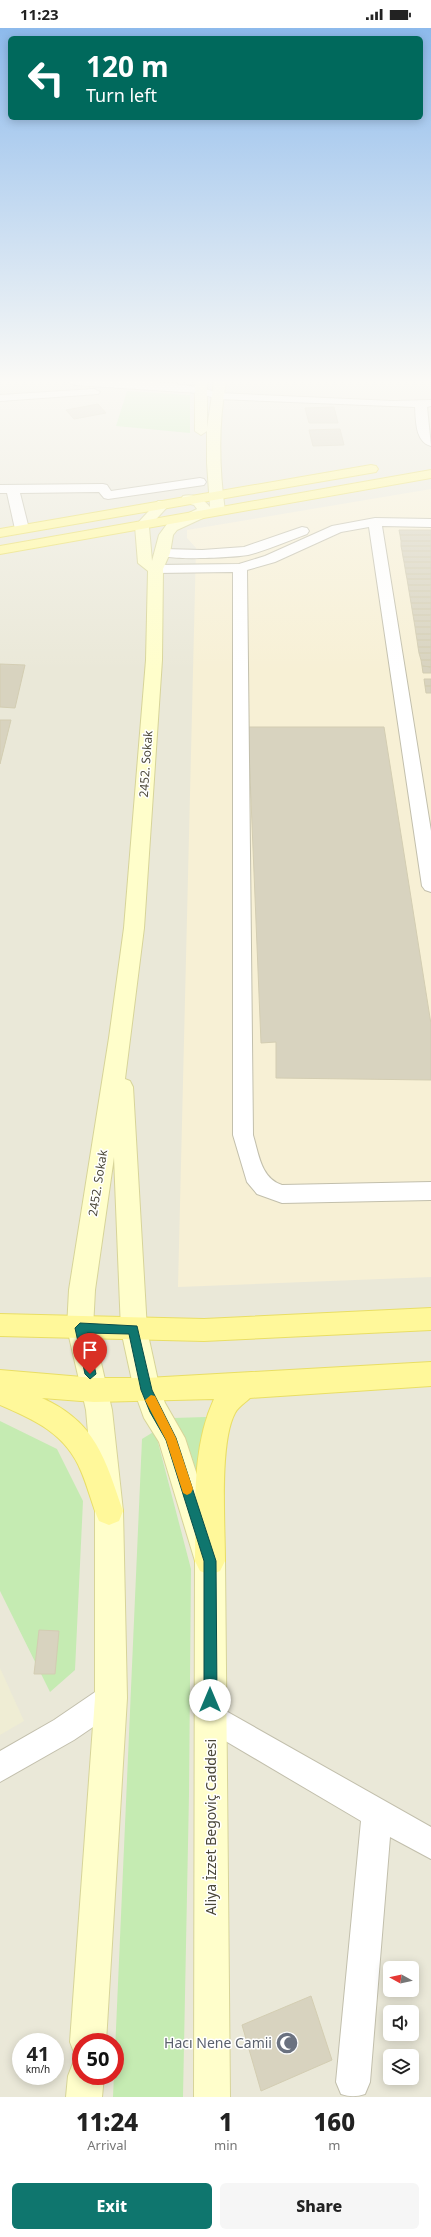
<!DOCTYPE html>
<html lang="en">
<head>
<meta charset="utf-8">
<style>
  :root { --surface:#fff; --page:#f6f6f6; --text:#222; --muted:#767676; --accent:#0f766e }
  body { margin:0; font-family:"Noto Sans",sans-serif; background:var(--page); color:var(--text); height:100vh; display:flex; flex-direction:column; font-size:15px; white-space:nowrap }
  * { box-sizing:border-box; margin:0 }
  p { font-size:13px; color:var(--muted) }
  .icon { flex:none; width:22px; height:22px; fill:none; stroke:currentColor; stroke-width:2; stroke-linecap:round; stroke-linejoin:round }
  .map { position:relative; height:2069px; overflow:hidden }
  .drawer { display:flex; flex-direction:column; background:var(--surface); flex:1 }
  .drawer>* { flex:none }
  .guide { position:absolute; left:8px; top:8px; width:415px; height:84px; border-radius:6px; box-shadow:0 2px 10px #0003; background:#00695c; color:#fff; overflow:hidden }
  .needle { width:26px; rotate:278deg }
  .tools { position:absolute; left:383px; top:1933px; display:grid; gap:8px }
  .tools a { display:grid; place-items:center; width:36px; height:36px; border-radius:6px; background:var(--surface); box-shadow:0 2px 10px #0003; font-size:20px }
  .speed { position:absolute; left:12px; top:2005px; display:flex; gap:8px; font-size:20px; font-weight:700; text-align:center }
  .speed>* { display:grid; place-content:center; width:52px; height:52px; border-radius:50%; background:var(--surface); box-shadow:0 2px 10px #0003; line-height:1 }
  .speed small { font-size:10px; font-weight:400 }
  .speed .limit { border:6px solid #d22; background:#fff; color:#111 }
  .pin { position:absolute; display:grid; place-items:center; width:34px; height:34px; color:#fff; margin:-41px -17px; border-radius:50% 50% 50% 0; rotate:-45deg; box-shadow:0 0 4px #0007 }
  .pin .icon { rotate:45deg }
  .me { position:absolute; width:44px; margin:-22px; rotate:0deg; stroke-linejoin:round; filter:drop-shadow(0 0 3px #0008) }
  .turn { display:flex; align-items:center; gap:14px; height:84px; padding:0 12px; font-size:18px }
  .turn .icon { width:52px; height:52px; stroke-width:2.5 }
  .turn b { display:block; font-size:28px; line-height:34px }
  .eta { display:flex; justify-content:space-evenly; align-items:center; height:68px; text-align:center }
  .eta b { font-size:24px; font-weight:800; line-height:28px }
  .action { display:flex; gap:8px; margin-top:auto; padding:8px 12px }
  .action a { flex:1; height:46px; border-radius:6px; background:var(--accent); color:#fff; font-size:16px; font-weight:800; line-height:46px; text-align:center }
  .action a+a { background:var(--page); color:var(--text) }
  .status { display:flex; justify-content:space-between; align-items:center; height:28px; padding:0 20px; background:var(--surface); direction:ltr }
  .status svg { height:11px; fill:currentColor }
  .map>svg:first-child { display:block }
  .residential { fill:#eae8d8; fill-rule:evenodd }
  .commercial { fill:#f7f0d5 }
  .education { fill:#efedd4 }
  .green { fill:#c5ebb2 }
  .building { fill:#d8d3bf; stroke:#d3cdb2 }
  .lines { fill:none; stroke-linecap:round; stroke-linejoin:round }
  .street-casing { stroke:#c2bfac; stroke-width:2 }
  .secondary-casing { stroke:#d7d499; stroke-width:2 }
  .primary-casing { stroke:#e9de65; stroke-width:2 }
  .street { fill:#fff; fill-rule:evenodd }
  .secondary { fill:#fffecb; fill-rule:evenodd }
  .primary { fill:#fff89a; fill-rule:evenodd }
  .route { fill:#0f766e; stroke:#0a4d48 }
  .slow { fill:#f59e0b }
  .labels { text-anchor:middle; stroke-width:3; stroke-linejoin:round; paint-order:stroke }
  .street-label { font-size:12px; fill:#4a4738; stroke:#fff }
  .near-street-label { font-size:14px; fill:#4a4738; stroke:#fff }
  .near-worship-label { font-size:14px; fill:#5b616d; stroke:#fff; text-anchor:end }
</style>
</head>
<body>
<div class="status"><b>11:23</b><svg viewBox="0 0 49 12"><path d="M0 12V9h3v3zM5 12V6h3v6zM10 12V3h3v9zM15 12V0h3v12zM26 1h20v11H26zM47 4h2v5h-2z"/></svg></div>
<div class="map">
<svg width="431" height="2069" viewBox="0 0 431 2069">
  <rect width="100%" height="100%" fill="#f6f5ea"/>
  <path class="residential" d="M 0,354 L 431,354 L 431,2069 L 0,2069 ZM 390,1940 L 412,1940 L 412,1962 L 390,1962 ZM 390,1984 L 412,1984 L 412,2006 L 390,2006 ZM 21,2014 L 55,2014 L 55,2048 L 21,2048 ZM 81,2014 L 115,2014 L 115,2048 L 81,2048 ZM 390,2028 L 412,2028 L 412,2050 L 390,2050 Z"/>
  <path class="commercial" d="M 431,461 L 431,1249 L 178,1259 L 196,520 L 187,510 L 187,502 Z"/>
  <path class="education" d="M 0,1640 L 24,1693 L 0,1707 Z"/>
  <path class="green" d="M 127,363 L 190,367 L 190,405 L 116,398 Z
    M 206,1389 L 199,1461 L 173,1390 Z
    M 0,1393 L 57,1421 L 83,1473 L 75,1642 L 50,1664 L 0,1563 Z
    M 155,1403 L 191,1541 L 189,1766 L 183,2069 L 113,2069 L 142,1411 Z"/>
  <path class="building" d="M 98,376 L 106,385 L 74,391 L 66,382 Z
    M 334,379 L 338,395 L 309,395 L 305,380 Z
    M 340,401 L 344,417 L 313,418 L 309,402 Z
    M 399,502 L 431,502 L 431,507 L 400,507 Z
    M 400,507 L 431,507 L 431,513 L 401,513 Z
    M 401,513 L 431,513 L 431,518 L 401,518 Z
    M 401,518 L 431,518 L 431,523 L 402,523 Z
    M 402,523 L 431,523 L 431,529 L 403,529 Z
    M 403,529 L 431,529 L 431,534 L 404,534 Z
    M 404,534 L 431,534 L 431,540 L 405,540 Z
    M 405,540 L 431,540 L 431,546 L 406,546 Z
    M 406,546 L 431,546 L 431,551 L 407,551 Z
    M 407,551 L 431,551 L 431,557 L 408,557 Z
    M 408,557 L 431,557 L 431,563 L 409,563 Z
    M 409,563 L 431,563 L 431,569 L 410,569 Z
    M 410,569 L 431,569 L 431,575 L 411,575 Z
    M 411,575 L 431,575 L 431,581 L 412,581 Z
    M 412,581 L 431,581 L 431,587 L 413,587 Z
    M 413,587 L 431,587 L 431,593 L 414,593 Z
    M 414,593 L 431,593 L 431,599 L 415,599 Z
    M 415,599 L 431,599 L 431,606 L 416,606 Z
    M 416,606 L 431,606 L 431,612 L 417,612 Z
    M 417,612 L 431,612 L 431,619 L 418,619 Z
    M 418,619 L 431,619 L 431,625 L 419,625 Z
    M 419,625 L 431,625 L 431,632 L 421,632 Z
    M 421,632 L 431,632 L 431,639 L 422,638 Z
    M 0,636 L 25,637 L 15,680 L 0,679 Z
    M 422,638 L 431,639 L 431,645 L 423,645 Z
    M 424,651 L 431,651 L 431,658 L 425,658 Z
    M 425,658 L 431,658 L 431,665 L 426,665 Z
    M 0,692 L 11,692 L 0,736 Z
    M 248,699 L 384,699 L 431,996 L 431,1052 L 276,1050 L 276,1014 L 261,1015 Z
    M 39,1602 L 59,1603 L 55,1646 L 34,1646 Z
    M 311,1968 L 332,2032 L 261,2063 L 242,1997 Z"/>
  <g class="lines">
    <g class="street-casing">
      <path id="street" d="M 69,354 C 108,351 183,352 218,365 L 393,373 L 431,372 L 431,378 L 427,379 L 431,418 C 415,414 416,392 415,379 L 217,371 L 199,365 L 75,357 Z
        M 94,361 L 100,364 L 98,366 L 0,373 L 0,367 Z
        M 200,450 L 204,451 L 206,454 L 204,457 L 108,471 L 104,470 L 99,464 L 20,465 L 29,501 L 22,505 L 15,501 L 7,465 L 0,465 L 0,457 L 103,456 L 107,457 L 111,463 Z
        M 375,490 L 431,491 L 431,499 L 382,498 L 431,803 L 431,864 L 425,862 L 422,858 L 369,499 L 341,504 L 275,534 L 247,542 L 253,1107 C 259,1127 261,1150 282,1157 L 431,1154 L 431,1172 L 282,1175 L 257,1166 L 247,1154 L 233,1107 L 233,544 L 156,545 L 149,541 L 156,537 L 239,536 L 265,528 L 332,498 Z
        M 302,499 L 307,500 L 309,503 L 307,506 C 288,513 268,522 248,527 C 235,529 163,534 156,525 L 163,521 L 202,522 L 244,519 Z
        M 111,1656 L 121,1660 L 125,1670 L 121,1680 L 74,1712 L 0,1754 L 0,1723 L 54,1692 L 101,1660 Z
        M 210,1674 L 431,1799 L 431,1831 L 390,1809 L 370,2054 L 365,2066 C 356,2069 350,2069 341,2066 L 336,2054 L 361,1793 L 200,1698 L 196,1688 L 200,1678 Z"/>
    </g>
    <g class="secondary-casing">
      <path id="secondary" d="M 195,354 L 207,354 L 207,400 L 214,354 L 226,354 C 218,397 219,440 225,483 L 218,487 L 213,486 L 211,483 L 203,490 L 177,502 L 173,507 L 170,525 L 163,541 L 162,632 L 144,900 L 125,1051 L 130,1053 L 133,1059 L 147,1302 L 160,1362 L 165,1375 L 185,1410 L 225,1533 L 230,2069 L 194,2069 L 195,1533 L 159,1414 L 144,1390 L 134,1362 L 121,1302 L 114,1129 L 95,1262 L 93,1300 L 112,1382 L 123,1483 L 127,1670 L 106,2014 L 81,2014 L 81,2029 L 75,2027 L 70,2014 L 95,1670 L 95,1483 L 86,1382 L 67,1300 L 69,1262 L 109,1010 L 124,900 L 146,632 L 148,543 L 138,535 L 135,498 L 158,473 L 168,473 L 170,476 L 149,499 L 152,533 L 159,507 L 167,496 L 197,481 L 194,477 L 183,474 L 181,471 L 183,468 C 194,465 204,471 210,479 L 207,435 L 207,403 L 201,407 L 195,403 Z
        M 81,2032 L 81,2048 L 104,2048 L 102,2069 L 66,2069 L 68,2048 L 73,2035 Z"/>
    </g>
    <g class="primary-casing">
      <path id="primary" d="M 371,437 L 376,438 L 378,441 L 376,444 L 0,509 L 0,501 Z
        M 431,442 L 431,450 L 0,526 L 0,518 Z
        M 431,1280 L 431,1302 L 204,1313 L 0,1308 L 0,1286 L 204,1291 Z
        M 431,1334 L 431,1358 L 250,1370 C 246,1374 238,1379 235,1385 C 219,1415 225,1497 225,1533 L 220,1543 L 210,1547 L 200,1543 L 195,1533 C 196,1479 191,1421 214,1371 L 94,1374 L 42,1370 C 96,1394 105,1431 123,1483 L 119,1493 L 109,1497 L 99,1493 C 92,1477 88,1459 81,1443 C 66,1406 35,1392 0,1377 L 0,1342 L 94,1350 L 147,1350 Z"/>
    </g>
    <use href="#street" class="street"/>
    <use href="#secondary" class="secondary"/>
    <use href="#primary" class="primary"/>
  </g>
  <linearGradient id="sky" x2="0" y2="1"><stop stop-color="#8dbaec"/><stop offset="0.55" stop-color="#fbfaf6"/><stop offset="1" stop-color="#fbfaf6" stop-opacity="0"/></linearGradient>
  <rect width="431" height="643" fill="url(#sky)"/>
  <path class="route" d="M 80,1295 L 137,1298 L 152,1362 L 176,1410 L 216,1533 L 217,1672 L 215,1677 L 210,1679 L 206,1677 L 204,1672 L 204,1533 L 166,1412 L 150,1384 L 141,1362 L 129,1306 L 87,1305 L 96,1346 L 90,1351 L 85,1346 L 75,1300 Z"/>
  <path class="slow" d="M 151,1367 L 155,1368 L 176,1410 L 193,1461 L 191,1465 L 187,1467 L 183,1465 L 166,1412 L 145,1372 Z"/>
  <defs>
    <g id="mosque-disc" transform="scale(1.15)"><circle r="9.5" fill="#6b7280" stroke="#fff"/><path d="M3.5-4.9A6 6 0 1 0 3.5 4.9A5 5 0 1 1 3.5-4.9Z" fill="#fff"/></g>
  </defs>
  <g fill-rule="evenodd">
    <use href="#mosque-disc" x="287" y="2015"/>
  </g>
  <g class="labels">
    <g class="street-label">
      <text transform="translate(146 736) rotate(-86)" y="4">2452. Sokak</text>
      <text transform="translate(98 1155) rotate(-81)" y="4">2452. Sokak</text>
    </g>
    <g class="near-street-label">
      <text transform="translate(211 1799) rotate(-90)" y="5">Aliya İzzet Begoviç Caddesi</text>
    </g>
    <g class="near-worship-label">
      <text x="272" y="2020">Hacı Nene Camii</text>
    </g>
  </g>
</svg>
<div class="tools">
<a><svg class="needle" viewBox="-14 -14 28 28"><path d="M0-13l5 13h-10z" fill="#e53935"/><path d="M0 13l5-13h-10z" fill="#767676"/></svg></a>
<a><svg class="icon" aria-label="sound" viewBox="0 0 24 24"><path d="M4 9h4l5-4v14l-5-4H4zM17 9q2 3 0 6"/></svg></a>
<a><svg class="icon" aria-label="layers" viewBox="0 0 24 24"><path d="M12 4l9 5-9 5-9-5zM3 14l9 5 9-5"/></svg></a>
</div>
<div class="speed"><div>41<small>km/h</small></div><div class="limit">50</div></div>
<div class="pin" style="left:90px;top:1346px;background:#d93025"><svg class="icon" aria-label="arrive" viewBox="0 0 24 24"><path d="M6 21V4h12l-3 4 3 4H6"/></svg></div>
<svg class="me" style="left:210px;top:1672px" viewBox="-20 -20 40 40"><circle r="19" fill="#fff"/><path d="M0-13L10 11 0 6-10 11z" fill="#0f766e"/></svg>
<div class="guide">
<div class="turn"><svg class="icon" aria-label="left" viewBox="0 0 24 24"><path d="M17 20v-9H6M10 6l-5 5 5 5"/></svg><div><b>120 m</b>Turn left</div></div>
</div>
</div>
<section class="drawer">
<div class="eta">
<div><b>11:24</b><p>Arrival</p></div>
<div><b>1</b><p>min</p></div>
<div><b>160</b><p>m</p></div>
</div>
<div class="action"><a>Exit</a><a>Share</a></div>
</section>
</body>
</html>
